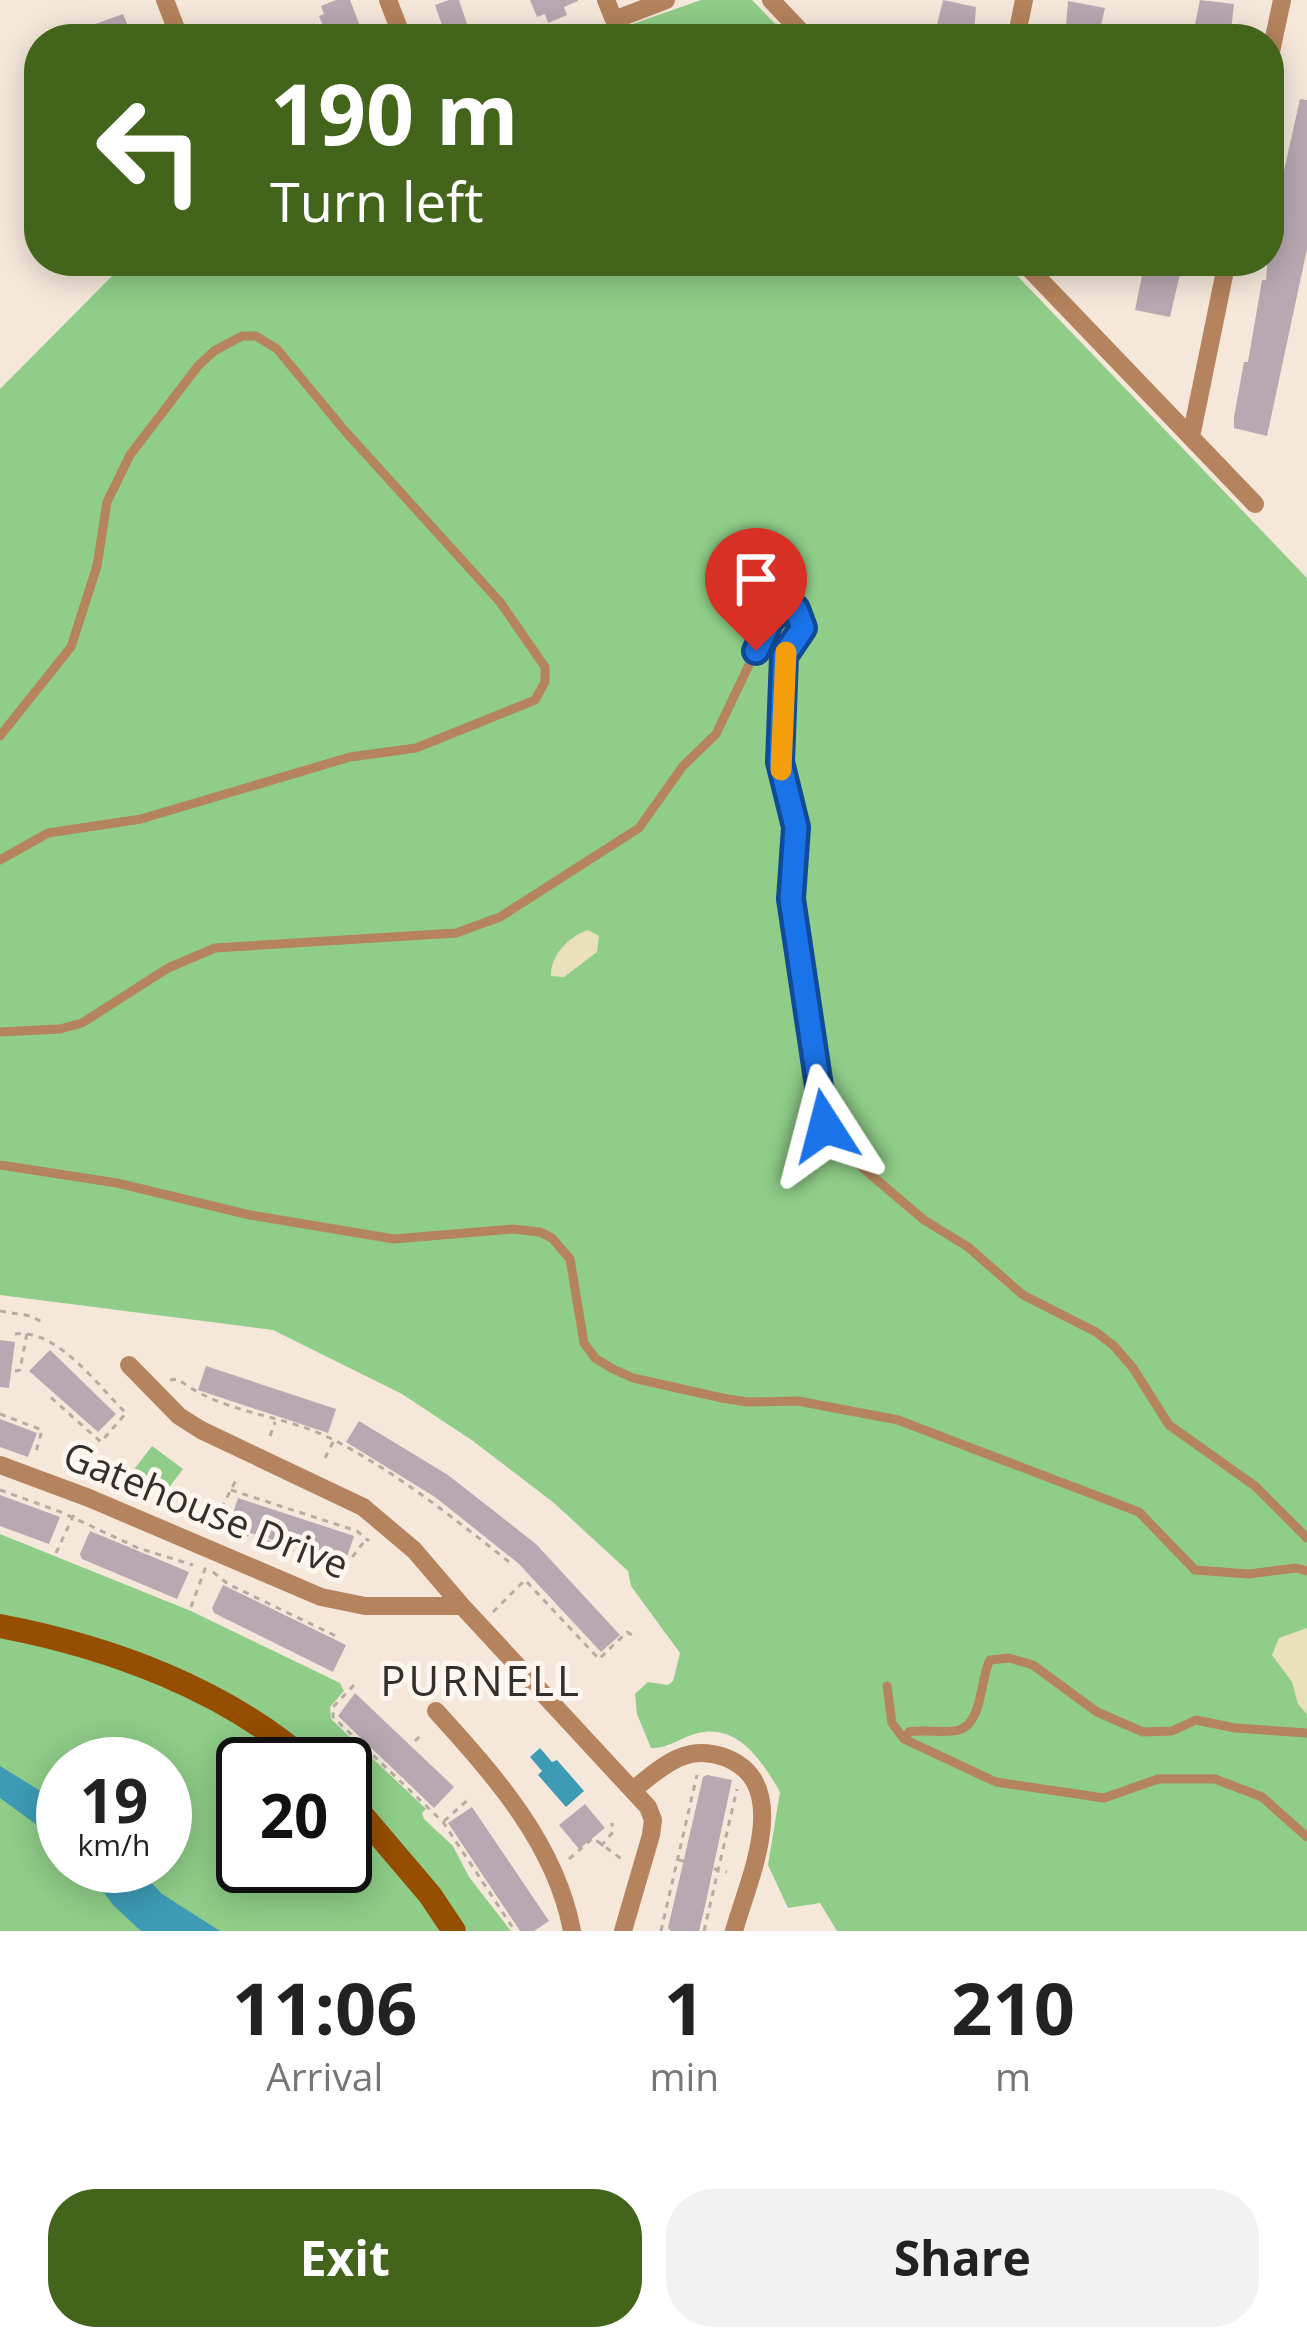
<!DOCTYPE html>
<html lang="en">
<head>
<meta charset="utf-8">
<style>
  :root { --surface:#fff; --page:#f2f2f2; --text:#222; --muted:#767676; --accent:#43641b }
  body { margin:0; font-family:"Open Sans",sans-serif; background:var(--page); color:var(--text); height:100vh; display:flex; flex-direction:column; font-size:45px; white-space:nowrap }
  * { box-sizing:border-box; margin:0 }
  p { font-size:39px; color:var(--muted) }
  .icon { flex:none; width:66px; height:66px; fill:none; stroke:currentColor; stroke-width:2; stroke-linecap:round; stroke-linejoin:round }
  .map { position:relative; height:1931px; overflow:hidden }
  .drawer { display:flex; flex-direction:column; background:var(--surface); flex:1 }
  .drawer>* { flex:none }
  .hud { position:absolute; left:24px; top:24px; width:1260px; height:252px; border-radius:48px; box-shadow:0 6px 30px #0003; background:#43641b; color:#fff; overflow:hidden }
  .speed { position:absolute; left:36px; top:1737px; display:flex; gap:24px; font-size:60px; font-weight:700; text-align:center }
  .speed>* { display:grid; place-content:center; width:156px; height:156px; border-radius:50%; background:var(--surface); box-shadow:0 6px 30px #0003; line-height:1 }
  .speed small { font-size:30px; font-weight:400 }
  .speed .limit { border:6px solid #111; border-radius:18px; background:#fff; color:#111 }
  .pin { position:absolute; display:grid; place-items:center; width:102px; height:102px; color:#fff; margin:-123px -51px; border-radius:50% 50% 50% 0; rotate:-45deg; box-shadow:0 0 12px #0007 }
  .pin .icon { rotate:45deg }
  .me { position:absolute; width:132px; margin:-66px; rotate:351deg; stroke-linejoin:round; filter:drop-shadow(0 0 9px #0008) }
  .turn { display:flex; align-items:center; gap:42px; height:252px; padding:0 48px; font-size:54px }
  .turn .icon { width:156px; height:156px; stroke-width:2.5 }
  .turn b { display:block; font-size:84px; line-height:102px }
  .eta { display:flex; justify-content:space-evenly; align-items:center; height:204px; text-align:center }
  .eta b { font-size:72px; font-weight:700; line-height:84px }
  .button { display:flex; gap:24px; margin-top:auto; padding:24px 48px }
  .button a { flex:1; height:138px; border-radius:48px; background:var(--accent); color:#fff; font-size:48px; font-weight:700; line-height:138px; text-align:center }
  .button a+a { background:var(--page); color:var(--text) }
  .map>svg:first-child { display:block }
  .green { fill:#8fcd88; fill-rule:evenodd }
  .sand { fill:#eae1bc }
  .water { fill:#3d9bb6 }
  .building { fill:#b8a8b2 }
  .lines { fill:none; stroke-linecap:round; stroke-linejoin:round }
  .path { stroke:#b6aca2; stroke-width:3; stroke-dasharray:6 6; stroke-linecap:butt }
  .lane { stroke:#b5835d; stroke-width:9 }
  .street { stroke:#b5835d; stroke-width:18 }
  .secondary { stroke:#964e00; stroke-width:24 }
  .route-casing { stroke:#114b97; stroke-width:30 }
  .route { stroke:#1a73e8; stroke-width:21 }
  .slow { stroke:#f59e0b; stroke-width:21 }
  .labels { text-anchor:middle; stroke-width:10; stroke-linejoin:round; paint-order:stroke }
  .street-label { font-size:39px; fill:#342f2a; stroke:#fef6ef }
  .neighbourhood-label { font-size:42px; letter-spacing:3px; fill:#342f2a; stroke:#fef6ef }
</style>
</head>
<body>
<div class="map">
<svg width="1307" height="1931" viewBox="0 0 1307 1931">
  <rect width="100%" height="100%" fill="#f5e8db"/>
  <path class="green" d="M 701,0 L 752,0 L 790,39 L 590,39 Z
    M 127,261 L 1003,261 L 1307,578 L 1307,1931 L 837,1931 L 820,1903 L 788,1908 L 768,1865 L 780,1792 C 763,1763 739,1723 698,1733 C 681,1737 668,1749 651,1748 L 637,1714 L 635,1694 L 648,1682 L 668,1685 L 673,1681 L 680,1653 L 631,1586 L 628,1571 L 554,1503 L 473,1441 L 402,1394 L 273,1330 L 0,1295 L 0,389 Z
    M 152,1446 L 183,1469 L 164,1494 L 133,1471 Z
    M 0,1534 L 191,1611 L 340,1683 L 344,1691 L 330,1707 L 331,1719 L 426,1809 L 422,1813 L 424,1819 L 453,1846 L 469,1877 L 511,1931 L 467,1931 L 385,1827 L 345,1783 L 345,1764 L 323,1764 L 300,1744 L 0,1615 Z
    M 0,1633 L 62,1645 L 216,1708 L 297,1764 L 243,1764 L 243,1866 L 345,1866 L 345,1806 L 447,1931 L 0,1931 ZM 63,1764 L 165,1764 L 165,1866 L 63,1866 Z"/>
  <path class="sand" d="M 588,930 L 599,936 L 597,952 L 564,977 L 551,976 C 550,956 569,936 588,930 Z
    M 1307,1628 L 1307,1714 L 1298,1704 L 1292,1682 L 1272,1655 L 1279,1638 Z"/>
  <path class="water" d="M 540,1748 L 552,1762 L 557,1760 L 584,1791 L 566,1807 L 538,1775 L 542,1771 L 530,1757 Z
    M 0,1766 L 63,1805 L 63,1844 L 0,1798 Z
    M 84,1866 L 135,1866 L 162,1894 L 220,1931 L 141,1931 L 114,1906 Z"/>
  <path class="building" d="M 336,0 L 350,0 L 365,39 L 347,39 L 341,25 L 325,31 L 319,16 L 324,14 L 321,6 Z
    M 449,0 L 459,0 L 472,39 L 447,39 L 435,5 Z
    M 530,0 L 578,0 L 578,1 L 564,7 L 567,15 L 548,23 L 545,14 L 537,17 Z
    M 943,0 L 976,7 L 974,33 L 937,25 Z
    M 1200,0 L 1234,4 L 1230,39 L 1192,39 Z
    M 1068,1 L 1105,8 L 1099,34 L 1066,27 Z
    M 123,14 L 129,28 L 121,31 L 124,39 L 92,39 L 87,27 Z
    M 1300,99 L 1307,100 L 1307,249 L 1267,436 L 1234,428 L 1234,417 L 1244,362 L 1248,362 L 1262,280 L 1266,280 L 1269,238 Z
    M 1145,261 L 1183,261 L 1170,317 L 1135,310 Z
    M 0,1340 L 15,1342 L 9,1388 L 0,1387 Z
    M 50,1350 L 116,1414 L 98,1432 L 29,1371 Z
    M 206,1366 L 336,1409 L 328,1433 L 198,1390 Z
    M 0,1419 L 37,1433 L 28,1457 L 0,1447 Z
    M 359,1421 L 448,1475 L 536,1544 L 620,1635 L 601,1652 L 518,1563 L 435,1497 L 346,1442 Z
    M 0,1495 L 60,1517 L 49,1544 L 0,1526 Z
    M 238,1498 L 354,1536 L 346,1560 L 344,1563 L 232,1527 L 230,1522 Z
    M 90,1531 L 189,1572 L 177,1599 L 82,1559 L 80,1554 Z
    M 223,1585 L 346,1645 L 333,1672 L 214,1613 L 212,1608 Z
    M 355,1693 L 454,1787 L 434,1808 L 338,1716 Z
    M 707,1775 L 732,1780 L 705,1906 L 699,1931 L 671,1931 L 668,1928 L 681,1872 L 703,1777 Z
    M 585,1804 L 605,1828 L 579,1849 L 559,1825 Z
    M 472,1807 L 549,1921 L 534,1931 L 520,1931 L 448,1823 Z"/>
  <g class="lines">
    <path class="path" d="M 0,1311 L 31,1316 L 42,1322
      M 15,1334 C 57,1328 98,1386 126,1413 L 101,1442 L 48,1395
      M 3,1373 L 20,1370 L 27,1333
      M 170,1380 L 178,1379 C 222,1414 283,1414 332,1439 C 396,1472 452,1517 508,1561 L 510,1559
      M 0,1414 L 42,1430 L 35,1455
      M 270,1436 L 275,1422
      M 325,1458 L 333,1442
      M 0,1490 L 61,1512 L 138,1548 L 193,1565
      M 231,1490 L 357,1531 L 369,1541
      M 211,1516 L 248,1535 L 345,1567 L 366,1539
      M 216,1519 L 237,1478
      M 56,1553 L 76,1510
      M 213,1572 L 228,1584 L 338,1637
      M 191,1607 L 206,1566
      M 493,1612 L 525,1580 L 599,1659 L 627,1632 L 632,1635
      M 354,1685 L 333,1707 L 333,1717 L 443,1822 L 515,1931
      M 415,1741 L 423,1733
      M 444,1821 L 471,1797
      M 601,1846 L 613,1832 L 612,1823
      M 569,1859 L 593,1838 L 623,1860
      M 679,1860 L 727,1872
      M 661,1931 L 697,1775
      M 704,1931 L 737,1789"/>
    <path class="lane" d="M 0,736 L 71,647 L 97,566 L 107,502 L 130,455 L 198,366 L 214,351 L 242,336 L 256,336 L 277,349 L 345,431 L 500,602 L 545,667 L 545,682 L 535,700 L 416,748 L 350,757 L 141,819 L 48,833 L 0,860
      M 0,1032 L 60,1029 L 82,1023 L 168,968 L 215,948 L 456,933 L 500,917 L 639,828 L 683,766 L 716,734 L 770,621 L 776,611 L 791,607 L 804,622 L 784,656 L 780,762 L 796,827 L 791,900 L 825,1126 L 843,1151 L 924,1220 L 968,1247 L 1023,1295 L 1096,1332 L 1114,1346 L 1133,1368 L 1169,1425 L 1255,1486 L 1307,1538
      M 0,1165 L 117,1183 L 250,1215 L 394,1239 L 513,1229 L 540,1232 L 552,1238 L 570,1259 L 584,1343 L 595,1358 L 613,1369 L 633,1378 L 722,1398 L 747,1402 L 798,1401 L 898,1420 L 1139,1512 L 1195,1570 L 1249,1574 L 1296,1568 L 1307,1571
      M 887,1686 L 892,1723 L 904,1739 L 996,1782 L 1104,1798 L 1158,1779 L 1215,1779 L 1262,1797 L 1307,1837
      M 904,1739 L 909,1732 C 925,1729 944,1734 959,1730 C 983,1723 980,1678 990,1660 L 1009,1658 L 1033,1665 L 1097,1712 L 1143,1732 L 1172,1731 L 1196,1720 L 1235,1728 L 1307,1733"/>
    <path class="street" d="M 165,0 L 180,39
      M 388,0 L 403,39
      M 606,0 L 614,20 L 666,0
      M 771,0 L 808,39
      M 1016,39 L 1024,0
      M 1269,61 L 1282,0
      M 1022,261 L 1255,504
      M 1191,437 L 1227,261
      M 129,1365 L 179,1416 L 201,1430 L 363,1507 L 414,1550 L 462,1606
      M 0,1465 L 89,1498 L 321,1597 L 365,1606 L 462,1606 L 648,1807 L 653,1820 L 651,1835 L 623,1931
      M 436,1711 C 494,1775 556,1844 572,1931
      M 634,1789 C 662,1767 686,1743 724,1757 C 795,1783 748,1880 734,1931"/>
    <path class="secondary" d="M 0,1626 C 110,1647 225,1689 310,1764
      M 345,1795 L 430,1895 L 454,1931"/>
  </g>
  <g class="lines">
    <g class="route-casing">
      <path id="route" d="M 756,651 L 770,621 L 784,607 L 796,609 L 803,628 L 784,656 L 780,762 L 796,827 L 791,899 L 825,1126"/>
    </g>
    <use href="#route" class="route"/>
    <path class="slow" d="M 781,770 L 786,652"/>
  </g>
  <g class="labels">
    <g class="street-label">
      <text transform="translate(206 1510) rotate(22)" y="14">Gatehouse Drive</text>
    </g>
    <g class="neighbourhood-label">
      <text x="481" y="1696">PURNELL</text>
    </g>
  </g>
</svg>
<div class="speed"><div>19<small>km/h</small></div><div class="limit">20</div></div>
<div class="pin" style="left:756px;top:651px;background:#d93025"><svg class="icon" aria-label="arrive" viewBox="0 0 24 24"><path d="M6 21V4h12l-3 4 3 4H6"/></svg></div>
<svg class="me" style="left:825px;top:1126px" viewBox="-20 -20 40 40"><path d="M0-17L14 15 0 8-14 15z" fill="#1a73e8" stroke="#fff" stroke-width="4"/></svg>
<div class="hud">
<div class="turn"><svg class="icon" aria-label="left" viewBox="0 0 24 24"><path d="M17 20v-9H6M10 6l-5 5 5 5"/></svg><div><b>190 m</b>Turn left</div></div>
</div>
</div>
<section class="drawer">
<div class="eta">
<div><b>11:06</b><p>Arrival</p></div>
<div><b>1</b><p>min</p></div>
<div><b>210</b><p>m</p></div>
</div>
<div class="button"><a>Exit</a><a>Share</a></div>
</section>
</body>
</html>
